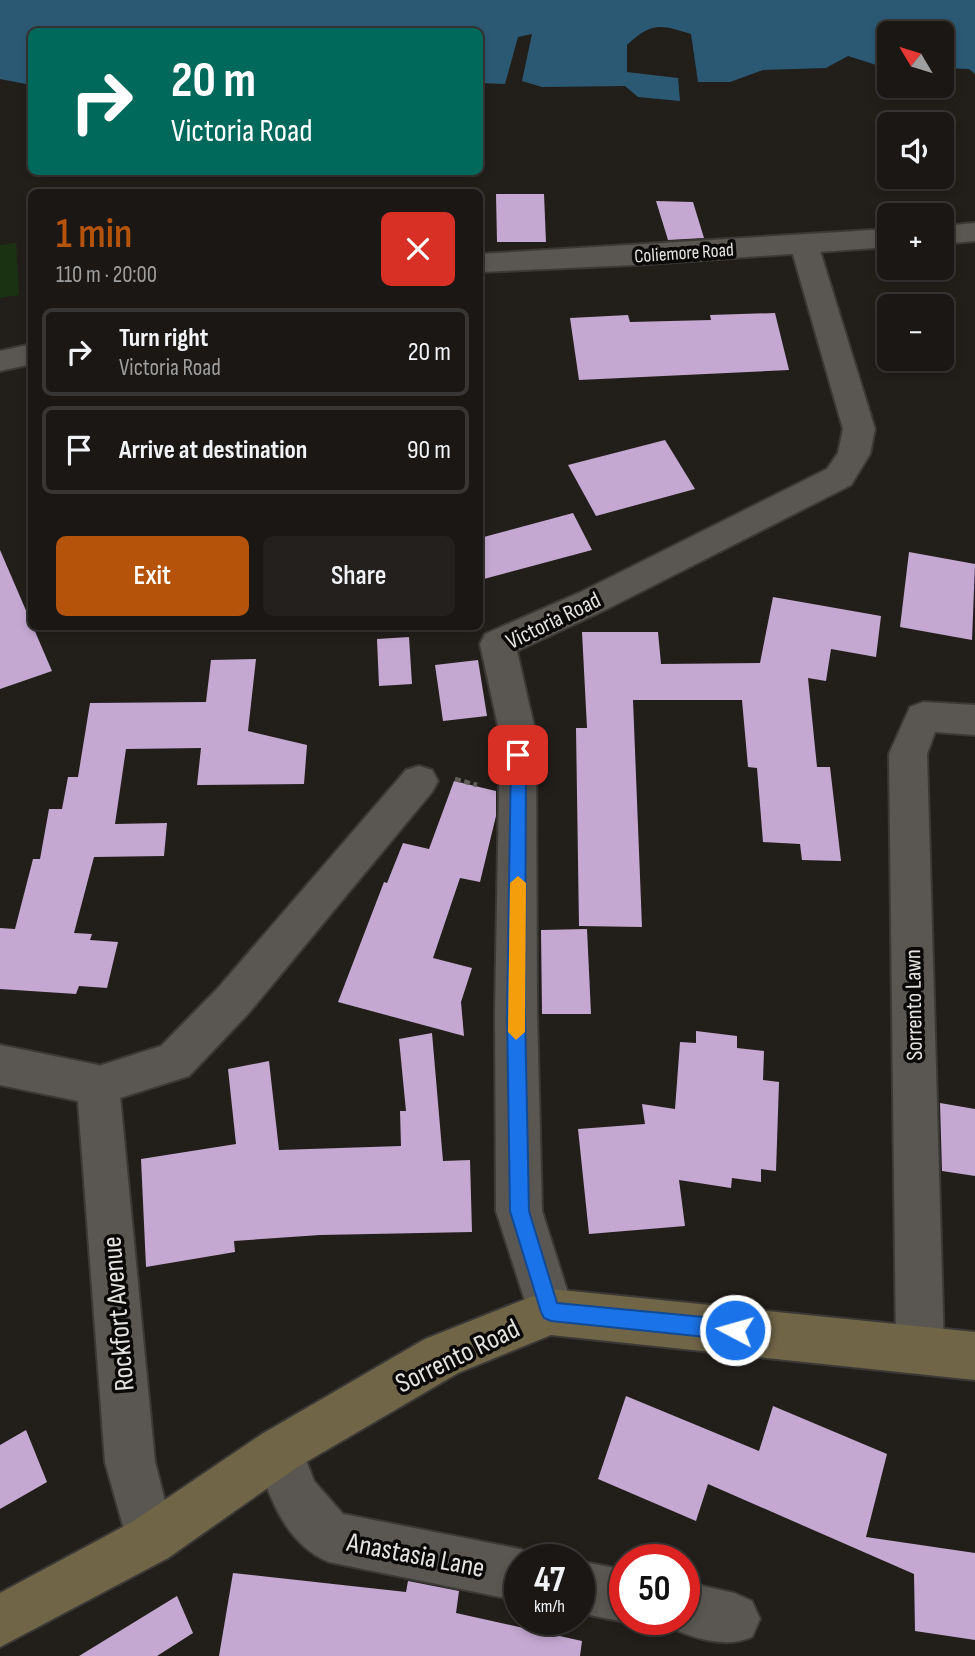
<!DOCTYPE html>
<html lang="en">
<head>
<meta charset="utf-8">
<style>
  :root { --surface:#1a1714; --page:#23201d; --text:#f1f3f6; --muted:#9f9fa0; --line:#383634; --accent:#b45309 }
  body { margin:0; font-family:"Sofia Sans Condensed",sans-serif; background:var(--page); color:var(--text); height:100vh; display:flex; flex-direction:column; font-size:26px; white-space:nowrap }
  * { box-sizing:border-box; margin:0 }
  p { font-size:23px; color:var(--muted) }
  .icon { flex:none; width:38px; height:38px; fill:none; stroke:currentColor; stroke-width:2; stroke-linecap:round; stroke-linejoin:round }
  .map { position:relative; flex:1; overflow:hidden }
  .sheet { position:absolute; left:28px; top:189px; width:455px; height:441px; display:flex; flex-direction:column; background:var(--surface); border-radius:10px; box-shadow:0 4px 10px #0003,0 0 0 2px var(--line) }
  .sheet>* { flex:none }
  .top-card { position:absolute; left:28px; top:28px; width:455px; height:147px; border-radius:10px; box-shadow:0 4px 10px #0003,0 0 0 2px var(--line); background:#00695c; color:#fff; overflow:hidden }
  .needle { width:46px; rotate:308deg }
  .controls { position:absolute; left:877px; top:21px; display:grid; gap:14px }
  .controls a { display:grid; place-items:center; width:77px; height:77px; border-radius:10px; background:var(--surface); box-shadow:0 4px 10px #0003,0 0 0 2px var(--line); font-size:35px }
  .speed { position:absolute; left:504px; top:1544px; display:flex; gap:14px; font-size:35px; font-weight:700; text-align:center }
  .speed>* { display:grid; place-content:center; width:91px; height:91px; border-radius:50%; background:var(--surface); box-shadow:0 4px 10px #0003,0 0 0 2px var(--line); line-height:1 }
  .speed small { font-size:18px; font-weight:400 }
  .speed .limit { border:10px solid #d22; background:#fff; color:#111 }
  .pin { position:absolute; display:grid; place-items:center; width:60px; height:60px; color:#fff; margin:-30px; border-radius:14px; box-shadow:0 4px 10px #0006 }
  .me { position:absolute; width:77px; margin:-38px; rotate:276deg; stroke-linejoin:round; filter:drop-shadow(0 0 5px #0008) }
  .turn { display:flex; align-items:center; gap:24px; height:147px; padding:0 28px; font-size:32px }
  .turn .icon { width:91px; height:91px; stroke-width:2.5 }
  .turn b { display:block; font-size:49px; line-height:60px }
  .round { display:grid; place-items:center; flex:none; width:74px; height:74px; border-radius:10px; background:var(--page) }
  .headline { display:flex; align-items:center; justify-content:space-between; height:119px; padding:0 28px }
  h1 { font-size:42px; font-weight:600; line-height:52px; color:var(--accent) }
  .cta { display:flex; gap:14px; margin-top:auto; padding:14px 28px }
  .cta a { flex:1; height:80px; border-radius:10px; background:var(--accent); color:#fff; font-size:28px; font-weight:600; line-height:80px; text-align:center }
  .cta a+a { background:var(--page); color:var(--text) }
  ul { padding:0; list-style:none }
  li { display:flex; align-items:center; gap:21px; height:88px; margin:0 14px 10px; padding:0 14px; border:4px solid var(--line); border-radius:10px }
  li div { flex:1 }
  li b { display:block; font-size:26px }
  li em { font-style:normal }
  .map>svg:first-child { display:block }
  .green { fill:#1b3212 }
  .water { fill:#2b5974 }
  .building { fill:#c4a8d1 }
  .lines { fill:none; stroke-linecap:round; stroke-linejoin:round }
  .minor-casing { stroke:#3b3936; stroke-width:4 }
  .tertiary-casing { stroke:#3b3936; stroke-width:4 }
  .secondary-casing { stroke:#3b3936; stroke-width:4 }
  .path { stroke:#615e5a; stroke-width:4.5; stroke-dasharray:6 3.5; stroke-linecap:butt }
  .minor { fill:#5a5752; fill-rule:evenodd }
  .tertiary { fill:#5a5752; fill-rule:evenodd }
  .secondary { fill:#716548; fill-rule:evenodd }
  .route { fill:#1a73e8; stroke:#114b97; stroke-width:2 }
  .slow { fill:#f59e0b }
  .labels { text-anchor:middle; stroke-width:7; stroke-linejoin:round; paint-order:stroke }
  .far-street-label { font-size:19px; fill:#e5e3e0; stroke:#0a0908 }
  .street-label { font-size:23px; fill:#e5e3e0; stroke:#0a0908 }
  .near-street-label { font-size:28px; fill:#e5e3e0; stroke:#0a0908 }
</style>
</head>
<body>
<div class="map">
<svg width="975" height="1656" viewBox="0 0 975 1656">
  <rect width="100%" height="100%" fill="#221f1b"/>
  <path class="green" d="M 16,243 L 19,295 L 0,298 L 0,245 Z"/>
  <path class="water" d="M 0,0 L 975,0 L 975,74 L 969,69 L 944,68 L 942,72 L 942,33 L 889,33 L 889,69 L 848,56 L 826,68 L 763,70 L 730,82 L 698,82 L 691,34 C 660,24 651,22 627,45 L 627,72 L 678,78 L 680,101 L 638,97 L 625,86 L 542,87 L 522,81 L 532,34 L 518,37 L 505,84 L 480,83 L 480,32 L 32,32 L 31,85 L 0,79 Z"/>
  <path class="building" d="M 496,194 L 544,194 L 546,242 L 497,242 Z
    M 656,201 L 693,202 L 704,238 L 668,240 Z
    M 775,313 L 789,370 L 579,380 L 570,318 L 628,315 L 630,322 L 711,320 L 710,315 Z
    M 665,440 L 695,489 L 596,516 L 568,465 Z
    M 573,513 L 592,550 L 480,580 L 480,538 Z
    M 0,550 L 52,671 L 0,689 Z
    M 909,552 L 975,564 L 972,640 L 900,627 Z
    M 773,597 L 881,616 L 876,657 L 831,649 L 826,681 L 808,678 L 817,767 L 830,767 L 841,861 L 802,860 L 800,844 L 763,842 L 757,768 L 748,767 L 742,700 L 633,700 L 642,927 L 579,926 L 576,728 L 587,728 L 582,632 L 658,632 L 661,664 L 760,663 Z
    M 409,637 L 412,684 L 379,686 L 377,639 Z
    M 256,659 L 248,731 L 307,745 L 304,784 L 197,785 L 201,748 L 126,749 L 115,824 L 167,823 L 164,856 L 94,857 L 74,933 L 92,934 L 90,940 L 118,942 L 107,988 L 79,986 L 76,994 L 0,989 L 0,928 L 15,929 L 33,859 L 40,859 L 49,809 L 62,809 L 68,777 L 78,777 L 90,703 L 206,702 L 211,660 Z
    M 478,660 L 487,716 L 443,721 L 435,665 Z
    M 454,781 L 496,791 L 496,816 L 480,882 L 460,878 L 433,958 L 472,968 L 461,1002 L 464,1036 L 338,1002 L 384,882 L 387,883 L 403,843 L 429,849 Z
    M 587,929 L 591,1014 L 542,1014 L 541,930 Z
    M 696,1031 L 737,1036 L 737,1048 L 764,1051 L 763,1080 L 779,1082 L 776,1171 L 761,1169 L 761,1182 L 732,1178 L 731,1188 L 679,1180 L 685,1226 L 589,1234 L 578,1129 L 645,1124 L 642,1104 L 675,1109 L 680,1042 L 696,1043 Z
    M 432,1033 L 443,1161 L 470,1160 L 472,1232 L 320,1235 L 234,1241 L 235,1252 L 146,1267 L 141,1159 L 236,1144 L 228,1069 L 269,1061 L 279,1150 L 401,1146 L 400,1111 L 406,1111 L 399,1039 Z
    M 940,1103 L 975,1109 L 975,1176 L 942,1171 Z
    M 626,1396 L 759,1451 L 773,1406 L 887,1454 L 866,1537 L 975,1553 L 975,1640 L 915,1631 L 914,1574 L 708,1484 L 696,1521 L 598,1479 Z
    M 26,1430 L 47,1482 L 0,1509 L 0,1445 Z
    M 233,1573 L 406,1592 L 408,1581 L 459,1591 L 456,1613 L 582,1641 L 580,1656 L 219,1656 Z
    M 177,1596 L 193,1633 L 157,1656 L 79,1656 Z"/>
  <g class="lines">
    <g class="minor-casing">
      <path id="minor" d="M 804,235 L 814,238 L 818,244 L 875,429 L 870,454 L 851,485 L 607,609 L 517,651 L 536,735 L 537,1013 L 542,1211 L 574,1312 L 568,1329 L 551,1335 L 534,1329 L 496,1211 L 495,1013 L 500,735 L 480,644 L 485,634 L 583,591 L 827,469 L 838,453 L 843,429 L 790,244 L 794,238 Z
        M 923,702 L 975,705 L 975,735 L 935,732 L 927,754 L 944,1348 L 937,1365 L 920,1372 L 903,1365 L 896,1348 L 889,754 L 910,707 Z
        M 419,766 L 432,770 L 438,781 L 432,792 L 248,1014 L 189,1076 L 98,1105 L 83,1099 L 77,1085 L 83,1071 L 161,1046 L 218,988 L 406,770 Z
        M 279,1426 L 296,1434 L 314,1481 L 343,1514 L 520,1549 L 538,1557 L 539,1559 L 520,1559 L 520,1601 L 329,1562 C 283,1543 269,1494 254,1451 L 262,1434 Z
        M 579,1561 L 625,1570 L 625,1619 L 632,1619 L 625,1622 L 579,1613 Z
        M 684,1582 L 734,1593 L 752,1601 L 760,1619 L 752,1637 C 725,1649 693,1638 666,1626 L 663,1619 L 684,1619 Z"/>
    </g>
    <g class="tertiary-casing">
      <path id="tertiary" d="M 975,223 L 975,241 L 942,244 L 942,226 Z
        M 889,229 L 889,247 L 633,265 L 480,272 L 480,254 Z
        M 32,344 L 32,364 L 0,371 L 0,351 Z
        M 0,1045 L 98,1065 L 113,1071 L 119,1085 L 155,1462 L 175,1540 L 168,1558 L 150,1565 L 132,1558 L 105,1462 L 78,1101 L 0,1085 Z"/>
    </g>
    <g class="secondary-casing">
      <path id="secondary" d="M 551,1289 L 975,1332 L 975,1380 L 551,1335 L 458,1373 L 296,1468 L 168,1558 L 0,1647 L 0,1593 L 132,1522 L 262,1434 L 425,1339 Z"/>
    </g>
    <path class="path" d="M 455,779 L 477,785"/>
    <use href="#minor" class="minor"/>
    <use href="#tertiary" class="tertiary"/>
    <use href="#secondary" class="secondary"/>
  </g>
  <path class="route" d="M 518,749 L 526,755 L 525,1013 L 529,1211 L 557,1303 L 735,1320 L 742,1323 L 745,1330 L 742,1337 L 735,1340 L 551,1321 L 544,1318 L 541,1312 L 510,1211 L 507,1013 L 511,755 Z"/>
  <path class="slow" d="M 518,876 L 526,883 L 525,1032 L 516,1040 L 508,1032 L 510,883 Z"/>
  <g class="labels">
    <g class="far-street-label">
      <text transform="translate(684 252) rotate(-4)" y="7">Coliemore Road</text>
    </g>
    <g class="street-label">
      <text transform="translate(553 620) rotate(-26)" y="8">Victoria Road</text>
      <text transform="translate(913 1005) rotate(-91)" y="8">Sorrento Lawn</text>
    </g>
    <g class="near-street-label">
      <text transform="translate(117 1314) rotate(-95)" y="10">Rockfort Avenue</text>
      <text transform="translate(457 1355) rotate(-26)" y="10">Sorrento Road</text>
      <text transform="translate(416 1554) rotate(11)" y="10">Anastasia Lane</text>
    </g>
  </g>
</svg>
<div class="controls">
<a><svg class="needle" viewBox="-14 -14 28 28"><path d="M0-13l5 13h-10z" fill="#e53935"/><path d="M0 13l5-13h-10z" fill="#9f9fa0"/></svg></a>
<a><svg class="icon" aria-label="sound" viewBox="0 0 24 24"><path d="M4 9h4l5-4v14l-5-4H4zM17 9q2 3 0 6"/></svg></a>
<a>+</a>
<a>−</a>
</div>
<div class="speed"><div>47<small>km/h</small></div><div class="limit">50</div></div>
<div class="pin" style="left:518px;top:755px;background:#d93025"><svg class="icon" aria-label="arrive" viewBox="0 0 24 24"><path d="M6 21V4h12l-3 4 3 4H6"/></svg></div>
<svg class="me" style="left:735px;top:1330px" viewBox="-20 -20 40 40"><circle r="17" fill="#1a73e8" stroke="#fff" stroke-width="3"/><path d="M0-11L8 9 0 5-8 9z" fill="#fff"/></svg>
<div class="top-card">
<div class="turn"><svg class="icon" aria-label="right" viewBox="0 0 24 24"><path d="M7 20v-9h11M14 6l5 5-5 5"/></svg><div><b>20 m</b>Victoria Road</div></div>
</div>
<section class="sheet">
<div class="headline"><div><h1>1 min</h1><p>110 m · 20:00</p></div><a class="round" style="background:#d93025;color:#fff"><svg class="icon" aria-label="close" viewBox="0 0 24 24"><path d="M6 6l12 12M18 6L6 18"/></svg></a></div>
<ul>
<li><svg class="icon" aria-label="right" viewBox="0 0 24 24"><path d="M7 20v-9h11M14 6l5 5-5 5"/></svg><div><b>Turn right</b><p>Victoria Road</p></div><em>20 m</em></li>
<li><svg class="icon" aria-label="arrive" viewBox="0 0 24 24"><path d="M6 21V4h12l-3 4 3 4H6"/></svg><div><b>Arrive at destination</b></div><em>90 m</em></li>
</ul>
<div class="cta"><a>Exit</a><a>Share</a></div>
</section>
</div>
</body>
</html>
